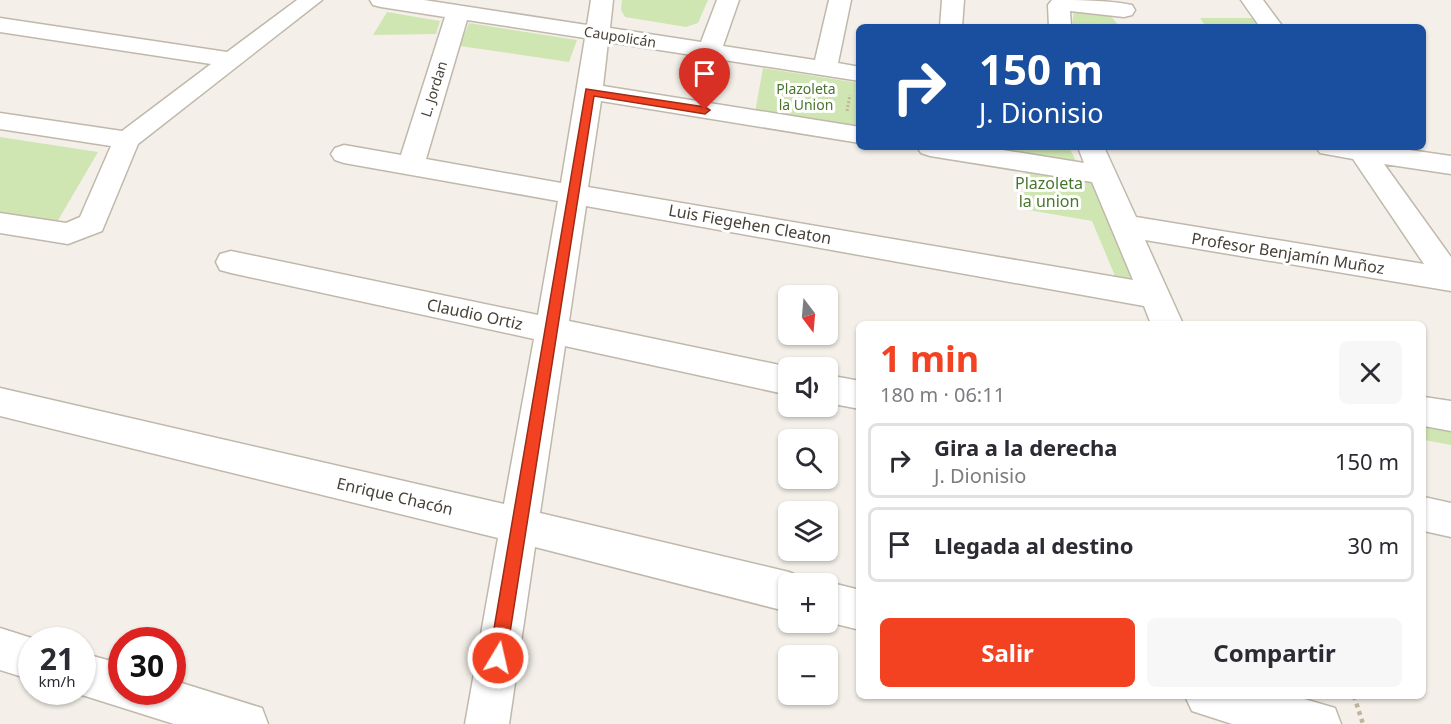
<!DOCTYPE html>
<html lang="es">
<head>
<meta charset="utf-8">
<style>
  :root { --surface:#fff; --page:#f7f7f7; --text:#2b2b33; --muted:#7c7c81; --line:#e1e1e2; --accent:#f24221 }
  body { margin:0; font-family:"Noto Sans",sans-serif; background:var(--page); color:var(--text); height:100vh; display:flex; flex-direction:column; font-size:22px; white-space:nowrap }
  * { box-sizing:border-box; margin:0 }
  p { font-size:20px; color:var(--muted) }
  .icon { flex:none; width:33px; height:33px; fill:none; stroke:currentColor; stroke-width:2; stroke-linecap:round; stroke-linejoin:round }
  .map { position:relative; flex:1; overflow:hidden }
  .panel { position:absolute; left:856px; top:321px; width:570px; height:378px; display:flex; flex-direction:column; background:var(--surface); border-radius:9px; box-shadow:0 2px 4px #0004 }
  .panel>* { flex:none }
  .top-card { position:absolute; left:856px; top:24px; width:570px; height:126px; border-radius:9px; box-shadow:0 2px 4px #0004; background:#1a4fa0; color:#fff; overflow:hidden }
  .needle { width:39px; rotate:164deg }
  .tools { position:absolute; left:778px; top:285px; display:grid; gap:12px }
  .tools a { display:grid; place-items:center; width:60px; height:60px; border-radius:9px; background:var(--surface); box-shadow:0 2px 4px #0004; font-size:30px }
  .speed { position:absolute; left:18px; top:627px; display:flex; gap:12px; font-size:30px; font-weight:700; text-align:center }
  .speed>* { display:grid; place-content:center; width:78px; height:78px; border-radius:50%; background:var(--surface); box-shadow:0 2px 4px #0004; line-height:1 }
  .speed small { font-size:15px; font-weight:400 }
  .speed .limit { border:9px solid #d22; background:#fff; color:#111 }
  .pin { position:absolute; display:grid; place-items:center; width:51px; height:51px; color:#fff; margin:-62px -26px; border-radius:50% 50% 50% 0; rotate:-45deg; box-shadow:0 0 6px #0007 }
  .pin .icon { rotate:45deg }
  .me { position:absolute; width:66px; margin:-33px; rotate:9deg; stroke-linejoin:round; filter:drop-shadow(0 0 4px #0008) }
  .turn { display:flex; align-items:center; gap:21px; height:126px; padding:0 24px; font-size:27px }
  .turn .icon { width:78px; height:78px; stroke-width:2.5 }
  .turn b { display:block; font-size:42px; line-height:51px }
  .round { display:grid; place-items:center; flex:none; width:63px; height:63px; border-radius:9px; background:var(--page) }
  .head { display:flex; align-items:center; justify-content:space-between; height:102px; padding:0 24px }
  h1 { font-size:36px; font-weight:700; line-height:45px; color:var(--accent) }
  .primary-button { display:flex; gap:12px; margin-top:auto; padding:12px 24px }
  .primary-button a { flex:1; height:69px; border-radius:9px; background:var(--accent); color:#fff; font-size:24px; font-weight:700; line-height:69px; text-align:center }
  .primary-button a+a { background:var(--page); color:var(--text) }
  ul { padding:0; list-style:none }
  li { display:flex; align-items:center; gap:18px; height:75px; margin:0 12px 9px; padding:0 12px; border:3px solid var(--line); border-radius:9px }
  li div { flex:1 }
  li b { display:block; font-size:22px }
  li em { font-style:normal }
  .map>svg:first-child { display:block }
  .green { fill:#cfe6b3 }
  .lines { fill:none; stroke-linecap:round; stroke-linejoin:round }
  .street-casing { stroke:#bfb8ab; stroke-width:3 }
  .path-far1 { stroke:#c0b49d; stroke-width:3; stroke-dasharray:2 2; stroke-linecap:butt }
  .path { stroke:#c0b49d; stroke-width:4.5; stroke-dasharray:4 4; stroke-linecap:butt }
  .street { fill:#fff; fill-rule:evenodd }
  .route { fill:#f24221; stroke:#9d2b15; stroke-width:1.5 }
  .labels { text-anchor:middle; stroke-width:6; stroke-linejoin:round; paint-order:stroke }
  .far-street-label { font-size:14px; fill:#474137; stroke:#fff }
  .far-park-label { font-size:14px; fill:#48772c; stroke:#fff }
  .park-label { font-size:16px; fill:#48772c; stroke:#fff }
  .street-label { font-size:16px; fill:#474137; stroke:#fff }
</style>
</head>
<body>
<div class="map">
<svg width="1451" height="724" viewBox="0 0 1451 724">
  <rect width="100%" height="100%" fill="#f4f0e9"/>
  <path class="green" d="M 622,0 L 708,0 L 698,23 L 686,27 L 625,17 L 621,10 Z
    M 1074,9 C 1093,12 1110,8 1119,27 L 1072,27 Z
    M 387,12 L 440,21 L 436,34 L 373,35 Z
    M 1200,18 L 1253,18 L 1258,27 L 1206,27 Z
    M 469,23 L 577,40 L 569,62 L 460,46 Z
    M 763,68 L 859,83 L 859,129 L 755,112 Z
    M 0,137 L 98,152 L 53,229 L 0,218 Z
    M 972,147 L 1069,147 L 1077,163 Z
    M 1026,166 L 1093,180 L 1136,279 L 1115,276 L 1092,221 L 1023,209 Z
    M 1424,421 L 1451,426 L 1451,445 L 1424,440 Z"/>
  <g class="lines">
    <g class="street-casing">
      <path id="street" d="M 297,0 L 322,0 L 138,144 L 102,231 L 68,244 L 0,233 L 0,213 L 66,223 L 80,217 L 111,146 L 0,129 L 0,113 L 122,131 L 211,64 L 0,32 L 0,18 L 227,52 Z
        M 370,0 L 424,0 L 587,25 L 591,0 L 613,0 L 610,28 L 701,42 L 717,0 L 739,0 L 723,46 L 815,60 L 829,0 L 851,0 L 838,63 L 860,67 L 860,81 L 608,42 L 603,86 L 860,127 L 860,143 L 601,101 L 588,187 L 1133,280 L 1092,182 L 930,156 L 921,153 L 917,147 L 984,147 L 1084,163 L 1078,147 L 1104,147 L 1136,217 L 1424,264 L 1353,159 L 1320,153 L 1316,147 L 1389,147 L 1451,156 L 1451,174 L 1384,164 L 1451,257 L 1451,291 L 1145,240 L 1183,324 L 1151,324 L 1144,306 L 586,206 L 569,321 L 789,367 L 789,395 L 565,346 L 540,513 L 789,572 L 803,578 L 805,584 L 789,584 L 789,612 L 535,547 L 509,724 L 465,724 L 498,538 L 0,416 L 0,388 L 504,504 L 534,339 L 231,273 L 220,270 L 216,262 L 220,254 L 231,251 L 538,315 L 558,201 L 344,163 L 335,160 L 331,154 L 335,148 L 344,145 L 401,155 L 445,17 L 381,7 L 373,5 ZM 467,20 L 585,38 L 561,183 L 426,159 Z
        M 942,0 L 964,0 L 962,27 L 940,27 Z
        M 1052,0 C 1079,0 1106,0 1132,5 L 1135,10 L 1132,15 L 1124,17 L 1070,11 L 1071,27 L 1049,27 L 1048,5 Z
        M 1241,0 L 1263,0 L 1283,27 L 1260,27 Z
        M 828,375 L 860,381 L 860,409 L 828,403 Z
        M 1424,397 L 1451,401 L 1451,431 L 1424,426 Z
        M 1424,497 L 1451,503 L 1451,537 L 1424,531 Z
        M 828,582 L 860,590 L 860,630 L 828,622 L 828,584 L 825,584 Z
        M 0,628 L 38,640 L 32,640 L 32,680 L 0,670 Z
        M 82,653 L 122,664 L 122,692 L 172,692 L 172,680 L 262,708 L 268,724 L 174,724 L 82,695 L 73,692 L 82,692 Z
        M 1185,696 L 1294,696 L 1335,708 L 1341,724 L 1232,724 L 1192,711 Z"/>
    </g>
    <path class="path-far1" d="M 847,111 L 850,95"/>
    <path class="path" d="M 1354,696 L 1363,724"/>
    <use href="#street" class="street"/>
  </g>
  <path class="route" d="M 586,89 L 705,107 L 710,110 L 705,114 L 594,96 L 506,658 L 504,664 L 498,666 L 491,664 L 489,658 Z"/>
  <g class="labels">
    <g class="far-street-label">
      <text transform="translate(620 37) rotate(9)" y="5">Caupolicán</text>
      <text transform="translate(434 89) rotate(-73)" y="5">L. Jordan</text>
    </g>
    <g class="far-park-label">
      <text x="806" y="94">Plazoleta<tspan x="806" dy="16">la Union</tspan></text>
    </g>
    <g class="park-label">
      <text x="1049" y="189">Plazoleta<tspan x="1049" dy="18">la union</tspan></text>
    </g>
    <g class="street-label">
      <text transform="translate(750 224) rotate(10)" y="6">Luis Fiegehen Cleaton</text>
      <text transform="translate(1288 253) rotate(9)" y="6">Profesor Benjamín Muñoz</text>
      <text transform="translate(475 314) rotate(12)" y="6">Claudio Ortiz</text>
      <text transform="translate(395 496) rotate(13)" y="6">Enrique Chacón</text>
    </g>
  </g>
</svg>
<div class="tools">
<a><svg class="needle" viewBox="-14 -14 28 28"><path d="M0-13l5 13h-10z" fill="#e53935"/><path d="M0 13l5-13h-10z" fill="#7c7c81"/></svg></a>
<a><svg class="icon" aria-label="sound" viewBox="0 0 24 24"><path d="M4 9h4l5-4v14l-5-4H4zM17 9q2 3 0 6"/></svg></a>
<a><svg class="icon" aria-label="search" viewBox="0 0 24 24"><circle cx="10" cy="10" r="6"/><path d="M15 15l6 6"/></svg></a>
<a><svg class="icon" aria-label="layers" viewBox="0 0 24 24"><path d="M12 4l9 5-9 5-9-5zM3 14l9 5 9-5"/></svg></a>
<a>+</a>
<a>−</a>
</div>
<div class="speed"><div>21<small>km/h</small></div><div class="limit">30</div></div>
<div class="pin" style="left:705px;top:110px;background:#d93025"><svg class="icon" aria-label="arrive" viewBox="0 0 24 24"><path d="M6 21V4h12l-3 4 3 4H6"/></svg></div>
<svg class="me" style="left:498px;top:658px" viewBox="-20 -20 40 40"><circle r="17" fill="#f24221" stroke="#fff" stroke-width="3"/><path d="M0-11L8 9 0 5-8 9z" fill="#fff"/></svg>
<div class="top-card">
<div class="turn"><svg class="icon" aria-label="right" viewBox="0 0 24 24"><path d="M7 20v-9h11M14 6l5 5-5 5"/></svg><div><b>150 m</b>J. Dionisio</div></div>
</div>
<section class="panel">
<div class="head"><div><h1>1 min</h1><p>180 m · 06:11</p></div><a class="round"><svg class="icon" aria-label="close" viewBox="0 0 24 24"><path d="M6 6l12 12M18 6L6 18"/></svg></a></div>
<ul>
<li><svg class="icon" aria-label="right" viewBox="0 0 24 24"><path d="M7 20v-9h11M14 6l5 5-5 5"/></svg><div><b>Gira a la derecha</b><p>J. Dionisio</p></div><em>150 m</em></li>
<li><svg class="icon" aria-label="arrive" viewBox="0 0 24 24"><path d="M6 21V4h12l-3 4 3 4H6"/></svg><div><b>Llegada al destino</b></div><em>30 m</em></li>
</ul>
<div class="primary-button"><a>Salir</a><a>Compartir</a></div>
</section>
</div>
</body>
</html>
